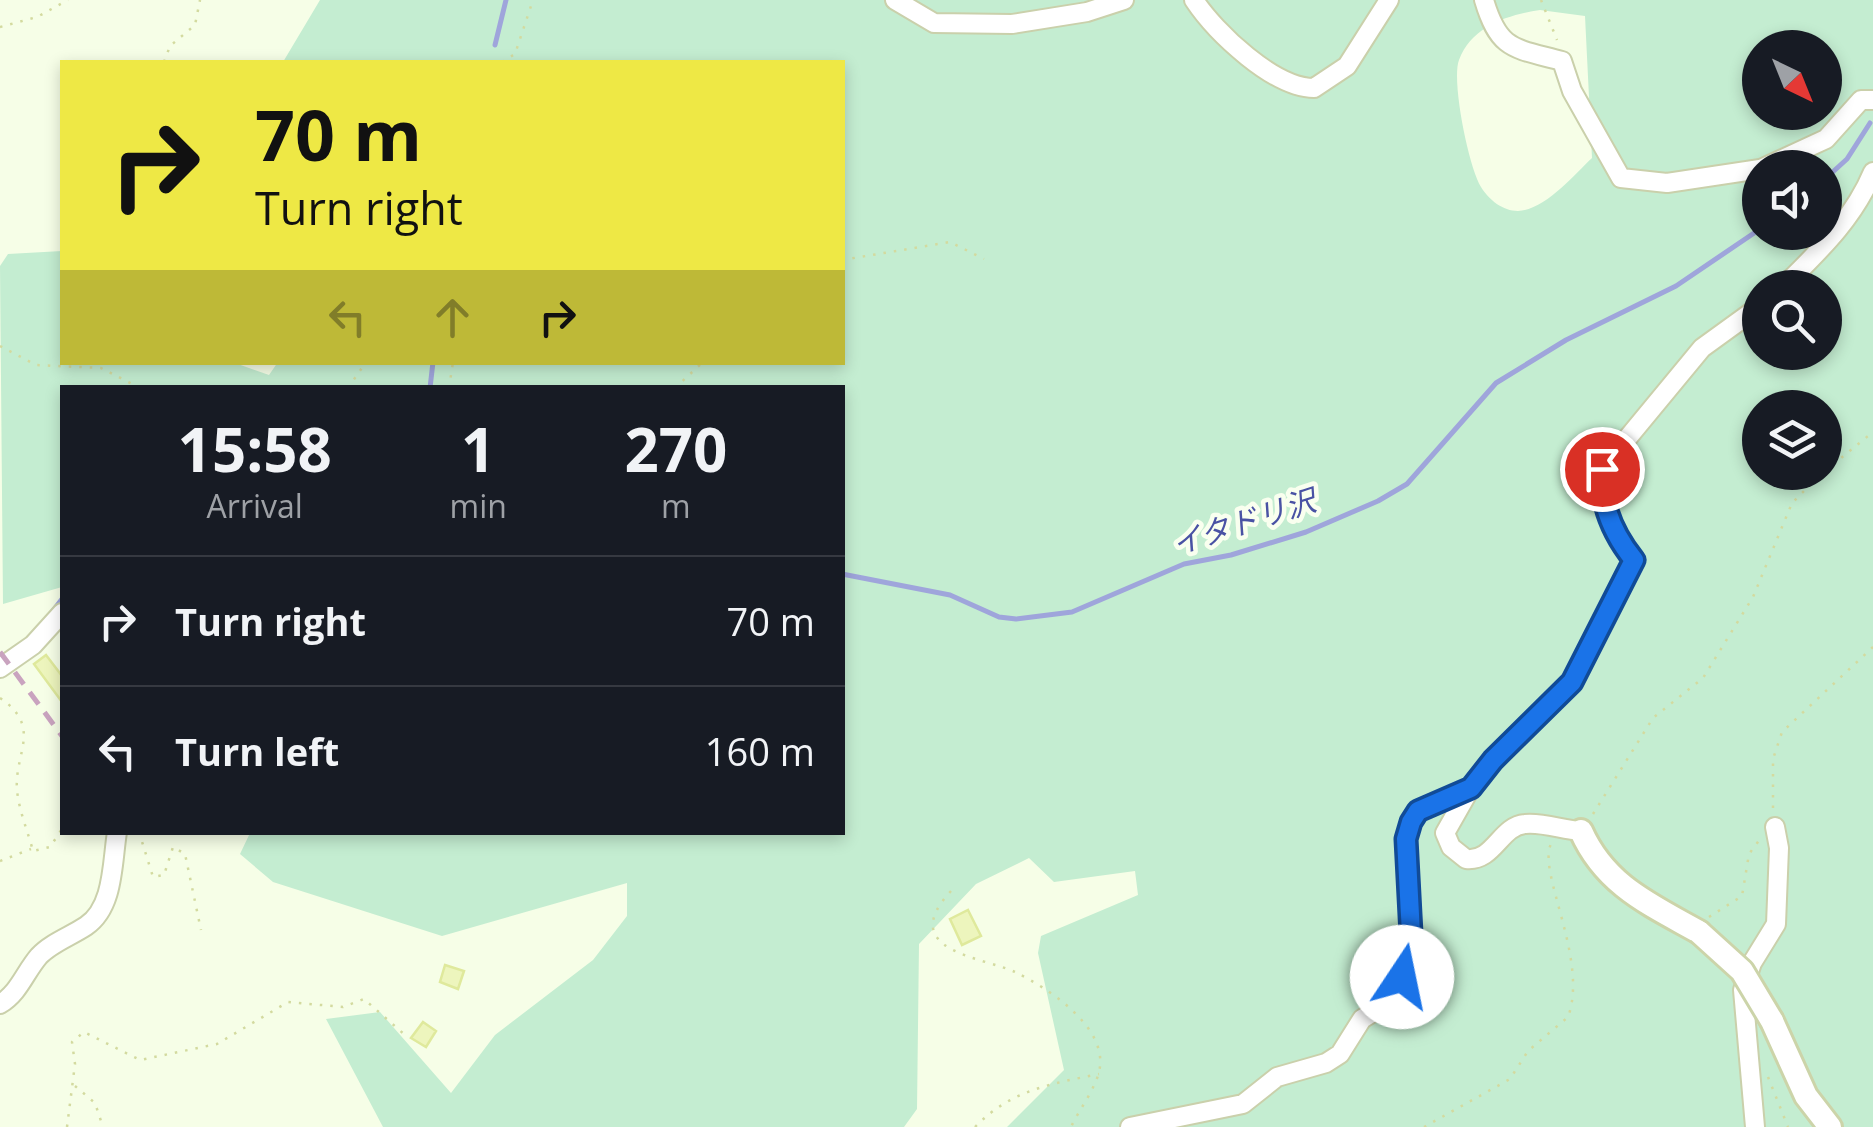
<!DOCTYPE html>
<html lang="en">
<head>
<meta charset="utf-8">
<style>
  :root { --surface:#171b24; --page:#242831; --text:#f1f3f6; --muted:#9ea1a6; --line:#363941 }
  body { margin:0; font-family:"Open Sans","Noto Sans JP",sans-serif; background:var(--page); color:var(--text); height:100vh; display:flex; flex-direction:column; font-size:38px; white-space:nowrap }
  * { box-sizing:border-box; margin:0 }
  p { font-size:32px; color:var(--muted) }
  .icon { flex:none; width:55px; height:55px; fill:none; stroke:currentColor; stroke-width:2; stroke-linecap:round; stroke-linejoin:round }
  .map { position:relative; flex:1; overflow:hidden }
  .panel { position:absolute; left:60px; top:385px; width:785px; height:450px; display:flex; flex-direction:column; background:var(--surface); border-radius:0px; box-shadow:0 5px 15px #0003 }
  .panel>* { flex:none }
  .top-card { position:absolute; left:60px; top:60px; width:785px; height:305px; border-radius:0px; box-shadow:0 5px 15px #0003; background:#eee845; color:#111; overflow:hidden }
  .needle { width:65px; rotate:137deg }
  .buttons { position:absolute; left:1742px; top:30px; display:grid; gap:20px }
  .buttons a { display:grid; place-items:center; width:100px; height:100px; border-radius:50%; background:var(--surface); box-shadow:0 5px 15px #0003; font-size:50px }
  .pin { position:absolute; display:grid; place-items:center; width:85px; height:85px; color:#fff; margin:-42px; border:5px solid #fff; border-radius:50%; box-shadow:0 2px 10px #0007 }
  .me { position:absolute; width:110px; margin:-55px; rotate:11deg; stroke-linejoin:round; filter:drop-shadow(0 0 8px #0008) }
  .turn { display:flex; align-items:center; gap:35px; height:210px; padding:0 30px; font-size:45px }
  .turn .icon { width:130px; height:130px; stroke-width:2.5 }
  .turn b { display:block; font-size:70px; line-height:85px }
  .lanes { display:flex; align-items:center; height:95px; padding:0 30px; background:#0003; justify-content:center; gap:50px; direction:ltr }
  .lanes .off { opacity:.35 }
  .eta { display:flex; justify-content:space-evenly; align-items:center; height:170px; text-align:center }
  .eta b { font-size:60px; font-weight:700; line-height:70px }
  ul { padding:0; list-style:none }
  li { display:flex; align-items:center; gap:30px; height:130px; padding:0 30px; border-top:2px solid var(--line) }
  li div { flex:1 }
  li b { display:block; font-size:38px }
  li em { font-style:normal }
  .map>svg:first-child { display:block }
  .green { fill:#c4edd1; fill-rule:evenodd }
  .lines { fill:none; stroke-linecap:round; stroke-linejoin:round }
  .stream { stroke:#9fa5db; stroke-width:5 }
  .building { fill:#edf5bd; stroke:#dfe99c; stroke-width:2.5 }
  .street-casing { stroke:#cad0ab; stroke-width:22 }
  .secondary-casing { stroke:#ccd4a9; stroke-width:28 }
  .path { stroke:#d3da9f; stroke-width:2.5; stroke-dasharray:2.5 8; stroke-linecap:butt }
  .street { stroke:#fff; stroke-width:18 }
  .secondary { stroke:#fff; stroke-width:22 }
  .rail { stroke:#c9a3bf; stroke-width:5; stroke-dasharray:15 10; stroke-linecap:butt }
  .secondary-bridge-casing { stroke:#ccd4a9; stroke-width:28; stroke-linecap:butt }
  .secondary-bridge { stroke:#fff; stroke-width:22 }
  .route-casing { stroke:#114b97; stroke-width:25 }
  .route { stroke:#1a73e8; stroke-width:18 }
  .labels { text-anchor:middle; stroke-width:9; stroke-linejoin:round; paint-order:stroke }
  .water-label { font-size:30px; font-style:italic; fill:#4952a4; stroke:#f9ffef }
</style>
</head>
<body>
<div class="map">
<svg width="1873" height="1127" viewBox="0 0 1873 1127">
  <rect width="100%" height="100%" fill="#f6fee7"/>
  <path class="green" d="M 320,0 L 1873,0 L 1873,1127 L 1007,1127 L 1064,1070 L 1038,953 L 1041,936 L 1138,895 L 1135,871 L 1054,882 L 1029,858 L 976,884 L 919,944 L 917,1109 L 904,1127 L 383,1127 L 326,1019 L 380,1012 L 451,1093 L 495,1035 L 593,960 L 627,916 L 627,883 L 442,936 L 273,882 L 240,854 L 250,833 L 842,832 L 842,388 L 62,388 L 62,587 L 3,604 L 0,266 L 8,254 L 62,251 L 62,362 L 235,363 L 269,375 L 278,362 L 842,362 L 842,62 L 283,62 ZM 1540,10 L 1585,16 L 1592,158 C 1574,175 1545,210 1518,211 C 1503,211 1489,200 1481,187 C 1469,168 1451,81 1459,60 C 1472,26 1508,15 1540,10 ZM 1760,48 L 1825,48 L 1825,112 L 1760,112 ZM 1760,168 L 1825,168 L 1825,232 L 1760,232 ZM 1760,288 L 1825,288 L 1825,352 L 1760,352 ZM 1760,408 L 1825,408 L 1825,472 L 1760,472 Z"/>
  <g class="lines">
    <path class="stream" d="M 495,45 L 506,0
      M 1825,179 L 1847,159 L 1870,123
      M 430,388 L 433,362
      M 842,574 L 950,595 L 999,617 L 1016,619 L 1072,612 L 1184,564 L 1231,555 L 1306,532 L 1378,501 L 1407,484 L 1496,383 L 1566,340 L 1676,286 L 1760,229
      M 49,616 L 62,599"/>
  </g>
  <path class="building" d="M 46,655 L 62,676 L 62,702 L 34,664 Z
    M 968,910 L 981,936 L 962,945 L 950,919 Z
    M 1423,948 L 1430,949 L 1431,991 L 1414,987 Z
    M 445,965 L 464,971 L 458,989 L 440,982 Z
    M 423,1022 L 436,1031 L 426,1047 L 411,1038 Z"/>
  <g class="lines">
    <g class="street-casing">
      <path id="street" d="M 895,0 L 934,23 L 1012,24 L 1087,12 L 1124,0
        M 1194,0 C 1216,33 1274,88 1314,88 L 1347,66 L 1389,0
        M 1484,0 C 1499,51 1514,48 1562,61 L 1572,91 L 1621,178 L 1667,183 L 1760,169
        M 1763,168 L 1826,139 L 1861,100 L 1873,100
        M 1782,288 C 1818,252 1853,220 1873,172
        M 0,668 L 33,645 L 62,613
        M 1470,789 L 1445,833 L 1451,847 L 1466,859 C 1494,862 1500,826 1525,824 C 1543,822 1563,830 1581,831
        M 0,1004 C 19,993 25,972 39,956 C 51,943 71,936 86,926 C 114,907 112,863 117,832
        M 1130,1127 L 1243,1104 L 1277,1077 L 1326,1063 L 1340,1054 L 1362,1019 L 1394,999 L 1411,934 L 1406,839 L 1411,822 L 1419,811 L 1471,788 L 1493,759 L 1572,683 L 1634,560 C 1613,534 1600,503 1602,469 L 1702,348 L 1760,306
        M 1755,1127 L 1743,990 L 1752,963 L 1776,924 L 1779,848 L 1775,827"/>
    </g>
    <g class="secondary-casing">
      <path id="secondary" d="M 1581,831 C 1605,885 1649,904 1699,932
        M 1772,1021 L 1806,1096 L 1830,1127"/>
    </g>
    <path class="path" d="M 1541,0 L 1557,40
      M 0,27 L 37,17 L 68,0
      M 164,62 L 170,46 L 195,25 L 200,0
      M 502,62 L 515,54 L 533,0
      M 842,260 L 950,242 L 984,259
      M 0,346 L 36,365 L 101,368 L 140,388
      M 272,362 L 287,362
      M 348,388 L 366,362
      M 449,388 L 453,362
      M 675,388 L 703,362
      M 1825,471 L 1873,432
      M 0,698 C 43,727 14,753 17,790 C 19,811 28,832 33,851 L 50,847 L 62,829
      M 1773,808 L 1773,759 L 1782,732 L 1873,647
      M 1593,814 L 1653,718 L 1703,678 L 1753,597 L 1792,503 L 1823,472
      M 139,832 L 153,877 L 164,875 L 173,847 L 185,854 L 201,930
      M 0,861 L 31,849
      M 951,891 C 895,951 983,957 1015,972 C 1048,988 1110,1028 1099,1072 C 1094,1091 1079,1110 1071,1127
      M 1709,917 L 1742,896 L 1749,854 L 1760,839
      M 1768,1077 L 1788,1127
      M 75,1086 L 95,1103 L 103,1127
      M 67,1127 L 75,1064 L 72,1042 L 84,1032 L 140,1060 L 217,1044 L 288,1002 L 343,1007 L 364,999 L 405,1035
      M 975,1127 C 1011,1090 1050,1084 1099,1074
      M 1424,1127 L 1510,1079 L 1528,1051 L 1568,1017 C 1589,960 1537,872 1551,844"/>
    <use href="#street" class="street"/>
    <use href="#secondary" class="secondary"/>
    <path class="rail" d="M 0,652 L 62,736"/>
    <g class="secondary-bridge-casing">
      <path id="secondary-bridge" d="M 1699,932 L 1742,971 L 1772,1021"/>
    </g>
    <use href="#secondary-bridge" class="secondary-bridge"/>
  </g>
  <g class="lines">
    <g class="route-casing">
      <path id="route" d="M 1402,977 L 1411,934 L 1406,839 L 1411,822 L 1418,811 L 1471,788 L 1493,760 L 1572,682 L 1634,560 C 1613,534 1600,503 1602,469"/>
    </g>
    <use href="#route" class="route"/>
  </g>
  <g class="labels">
    <g class="water-label">
      <text transform="translate(1244 523) rotate(-18)" y="10">イタドリ沢</text>
    </g>
  </g>
</svg>
<div class="buttons">
<a><svg class="needle" viewBox="-14 -14 28 28"><path d="M0-13l5 13h-10z" fill="#e53935"/><path d="M0 13l5-13h-10z" fill="#9ea1a6"/></svg></a>
<a><svg class="icon" aria-label="sound" viewBox="0 0 24 24"><path d="M4 9h4l5-4v14l-5-4H4zM17 9q2 3 0 6"/></svg></a>
<a><svg class="icon" aria-label="search" viewBox="0 0 24 24"><circle cx="10" cy="10" r="6"/><path d="M15 15l6 6"/></svg></a>
<a><svg class="icon" aria-label="layers" viewBox="0 0 24 24"><path d="M12 4l9 5-9 5-9-5zM3 14l9 5 9-5"/></svg></a>
</div>
<div class="pin" style="left:1602px;top:469px;background:#d93025"><svg class="icon" aria-label="arrive" viewBox="0 0 24 24"><path d="M6 21V4h12l-3 4 3 4H6"/></svg></div>
<svg class="me" style="left:1402px;top:977px" viewBox="-20 -20 40 40"><circle r="19" fill="#fff"/><path d="M0-13L10 11 0 6-10 11z" fill="#1a73e8"/></svg>
<div class="top-card">
<div class="turn"><svg class="icon" aria-label="right" viewBox="0 0 24 24"><path d="M7 20v-9h11M14 6l5 5-5 5"/></svg><div><b>70 m</b>Turn right</div></div>
<div class="lanes"><svg class="icon off" aria-label="left" viewBox="0 0 24 24"><path d="M17 20v-9H6M10 6l-5 5 5 5"/></svg><svg class="icon off" aria-label="ahead" viewBox="0 0 24 24"><path d="M12 20V5M6 11l6-6 6 6"/></svg><svg class="icon" aria-label="right" viewBox="0 0 24 24"><path d="M7 20v-9h11M14 6l5 5-5 5"/></svg></div>
</div>
<section class="panel">
<div class="eta">
<div><b>15:58</b><p>Arrival</p></div>
<div><b>1</b><p>min</p></div>
<div><b>270</b><p>m</p></div>
</div>
<ul>
<li><svg class="icon" aria-label="right" viewBox="0 0 24 24"><path d="M7 20v-9h11M14 6l5 5-5 5"/></svg><div><b>Turn right</b></div><em>70 m</em></li>
<li><svg class="icon" aria-label="left" viewBox="0 0 24 24"><path d="M17 20v-9H6M10 6l-5 5 5 5"/></svg><div><b>Turn left</b></div><em>160 m</em></li>
</ul>
</section>
</div>
</body>
</html>
